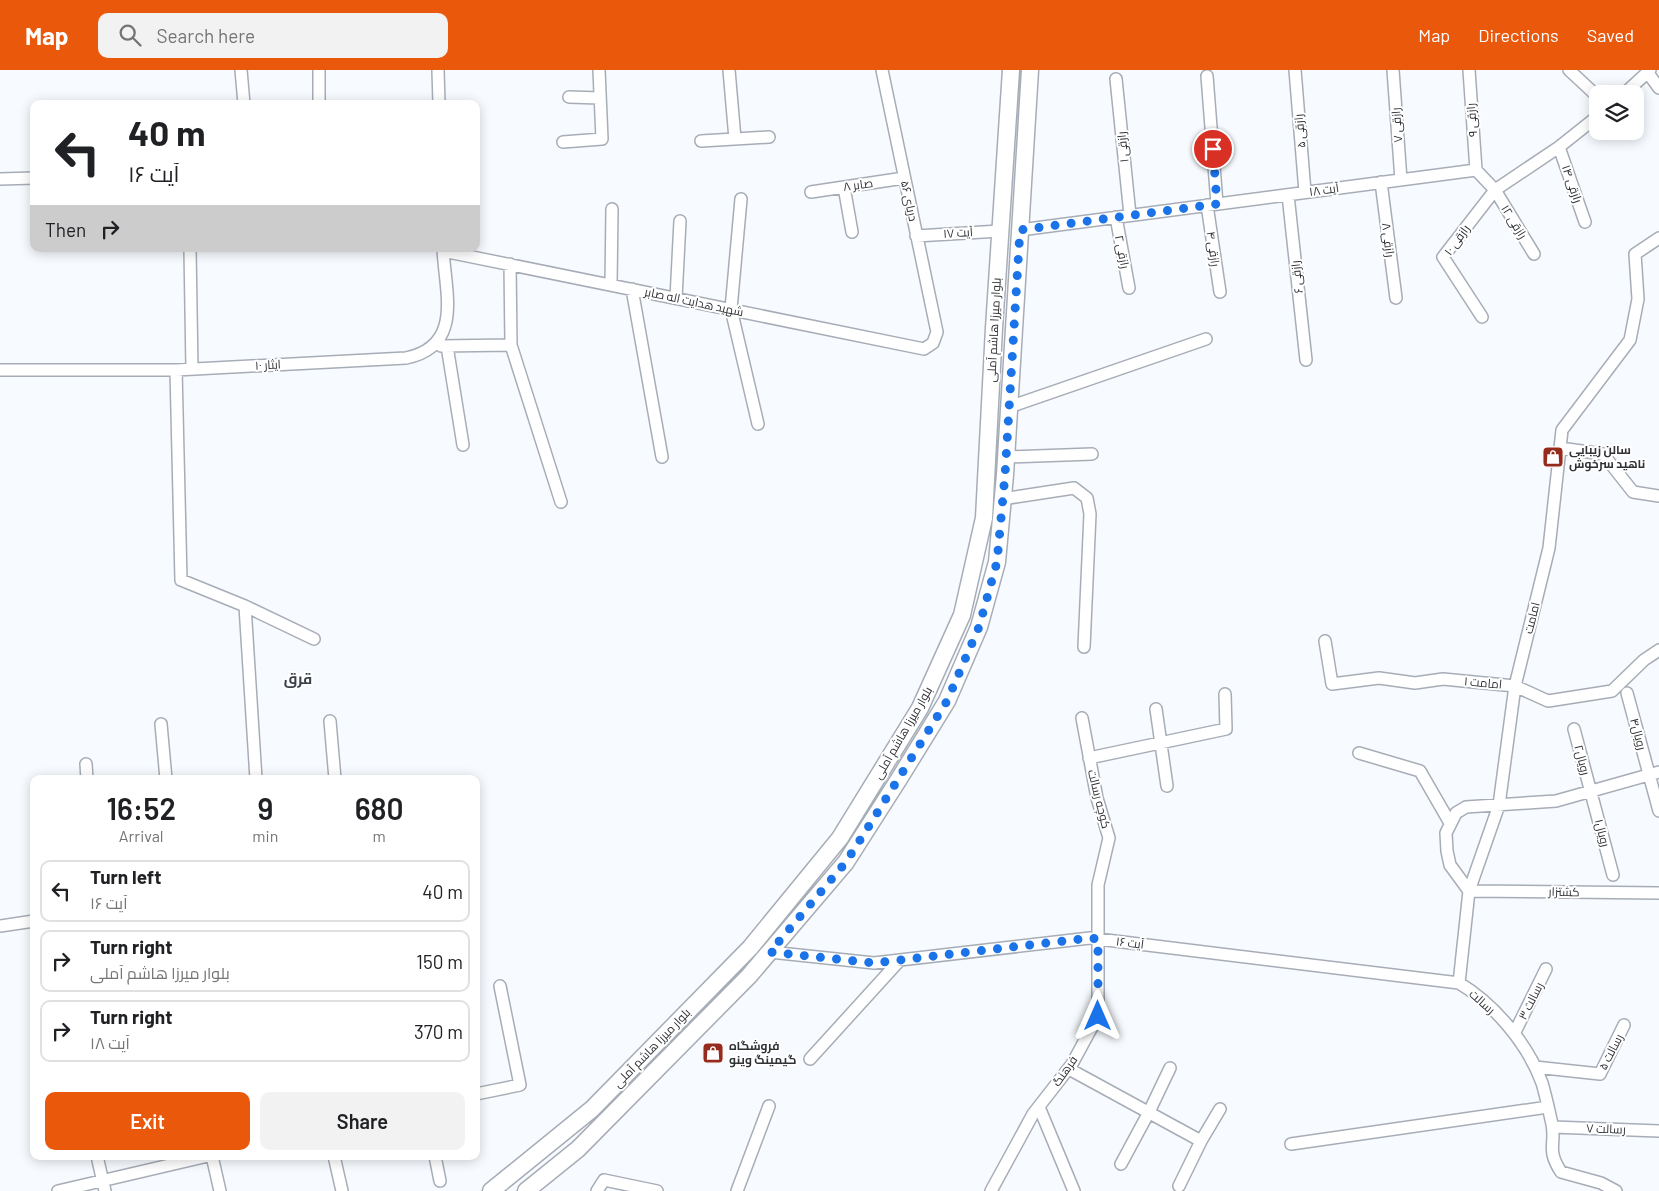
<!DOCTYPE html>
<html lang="en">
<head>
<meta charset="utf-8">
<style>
  :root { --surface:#fff; --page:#f2f2f2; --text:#202124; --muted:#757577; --line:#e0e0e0; --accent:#ea580c }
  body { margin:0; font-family:Barlow,Cairo,sans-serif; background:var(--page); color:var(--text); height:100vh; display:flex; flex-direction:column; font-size:19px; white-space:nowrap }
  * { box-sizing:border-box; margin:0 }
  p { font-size:16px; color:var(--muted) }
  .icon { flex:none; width:28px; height:28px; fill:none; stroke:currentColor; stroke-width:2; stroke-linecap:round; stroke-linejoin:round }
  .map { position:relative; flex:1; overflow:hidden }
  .side { position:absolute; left:30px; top:705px; width:450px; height:385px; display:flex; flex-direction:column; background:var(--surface); border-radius:10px; box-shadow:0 2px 12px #0003 }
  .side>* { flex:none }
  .top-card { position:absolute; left:30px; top:30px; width:450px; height:152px; border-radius:10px; box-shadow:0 2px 12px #0003; background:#fff; color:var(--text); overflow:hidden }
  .fabs { position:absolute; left:1589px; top:15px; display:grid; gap:10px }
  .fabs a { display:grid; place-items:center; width:55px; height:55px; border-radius:10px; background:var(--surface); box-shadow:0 2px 12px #0003; font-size:25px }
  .pin { position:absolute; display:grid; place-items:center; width:42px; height:42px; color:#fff; margin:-21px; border:2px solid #fff; border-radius:50%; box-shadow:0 1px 5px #0007 }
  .me { position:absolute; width:55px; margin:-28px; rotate:0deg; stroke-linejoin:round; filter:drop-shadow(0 0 4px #0008) }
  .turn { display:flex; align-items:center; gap:18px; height:105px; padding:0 15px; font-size:22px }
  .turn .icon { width:65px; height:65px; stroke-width:2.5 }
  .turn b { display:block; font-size:35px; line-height:42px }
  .then { display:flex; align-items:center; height:48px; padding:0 15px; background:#0003; gap:10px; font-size:19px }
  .eta { display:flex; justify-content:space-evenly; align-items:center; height:85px; text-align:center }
  .eta b { font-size:30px; font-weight:600; line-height:35px }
  .cta { display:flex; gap:10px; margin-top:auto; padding:10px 15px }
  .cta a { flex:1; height:58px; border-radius:10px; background:var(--accent); color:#fff; font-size:20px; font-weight:600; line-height:58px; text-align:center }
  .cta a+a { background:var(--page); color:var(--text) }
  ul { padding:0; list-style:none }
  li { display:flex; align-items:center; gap:15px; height:62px; margin:0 10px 8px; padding:0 5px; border:2px solid var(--line); border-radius:10px }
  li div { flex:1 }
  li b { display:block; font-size:19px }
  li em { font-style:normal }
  header { display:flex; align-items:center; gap:30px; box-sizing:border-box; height:70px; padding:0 25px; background:var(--accent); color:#fff }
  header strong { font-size:24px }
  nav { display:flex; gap:28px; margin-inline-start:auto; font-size:18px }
  .search { width:350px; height:45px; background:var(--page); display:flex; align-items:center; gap:12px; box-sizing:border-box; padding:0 18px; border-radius:10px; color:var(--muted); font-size:19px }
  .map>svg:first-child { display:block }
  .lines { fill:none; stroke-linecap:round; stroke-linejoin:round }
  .street-casing { stroke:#a7adb7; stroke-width:14 }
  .secondary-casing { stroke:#a7adb7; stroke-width:19 }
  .street { stroke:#fff; stroke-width:11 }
  .secondary { stroke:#fff; stroke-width:16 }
  .route { stroke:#1a73e8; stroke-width:9; stroke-dasharray:0 16.2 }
  .labels { text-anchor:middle; stroke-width:4; stroke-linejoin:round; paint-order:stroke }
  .street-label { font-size:12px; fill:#303236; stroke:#fff }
  .poi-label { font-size:12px; font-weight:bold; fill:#303236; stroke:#fff; text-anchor:start }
  .quarter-label { font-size:15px; font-weight:bold; fill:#393e47; stroke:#fff }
</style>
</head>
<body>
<header>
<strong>Map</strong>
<div class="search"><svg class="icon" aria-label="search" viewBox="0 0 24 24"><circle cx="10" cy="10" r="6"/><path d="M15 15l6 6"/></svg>Search here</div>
<nav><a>Map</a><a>Directions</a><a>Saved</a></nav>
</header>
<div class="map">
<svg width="1659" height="1121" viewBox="0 0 1659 1121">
  <rect width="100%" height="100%" fill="#f7fafe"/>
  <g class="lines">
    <g class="street-casing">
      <path id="street" d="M 241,0 L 244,34
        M 319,0 L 319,34
        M 438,0 L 439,34
        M 729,0 L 735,69
        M 1295,0 L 1305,122
        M 1393,0 L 1401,110
        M 1469,0 L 1476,100
        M 1569,0 L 1598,27
        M 1648,3 L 1659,18
        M 1207,6 L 1217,134
        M 1116,9 L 1130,145
        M 1624,24 L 1650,0
        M 569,27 L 600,28
        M 701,71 L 769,67
        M 563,72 L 602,69 L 599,0
        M 1559,77 L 1585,152
        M 1476,100 L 1495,120 L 1534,184
        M 0,109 L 34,108
        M 1381,112 L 1396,228
        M 844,117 L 852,162
        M 811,122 L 904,108
        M 1288,125 L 1306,290
        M 741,129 L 731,239 L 758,354
        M 1207,135 L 1220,222
        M 1116,147 L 1129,218
        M 1020,160 L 1476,100
        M 916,166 L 1000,161
        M 1659,168 L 1635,184 L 1638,229 L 1630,270 L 1562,360 L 1549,478 L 1515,616 L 1499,735 L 1469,821 L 1659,823
        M 190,179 L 192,299
        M 443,181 L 924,279 L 933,273 L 937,262 L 882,0
        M 510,194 L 511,275 L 561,432
        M 611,215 L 612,139
        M 632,219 L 662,387
        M 676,228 L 680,151
        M 1482,247 L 1443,187 L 1495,120 L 1559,77 L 1598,46
        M 441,276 L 511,275
        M 447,276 L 463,375
        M 0,300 L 176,300 L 406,288 C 464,276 445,222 443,179
        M 176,300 L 181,510 L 245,536 L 256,709
        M 1009,337 L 1206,269
        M 1560,378 L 1603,384 L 1633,422 L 1659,426
        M 1006,387 L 1092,384
        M 1002,429 L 1074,418 L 1087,428 L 1090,444 L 1084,577
        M 245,536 L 314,569
        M 1325,571 L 1332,614 L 1379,608 L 1415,613 L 1443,609 L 1515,616 L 1548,631 L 1612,621 L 1644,590 L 1659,580
        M 1627,623 L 1659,741
        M 1156,639 L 1167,716
        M 330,651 L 335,709
        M 161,654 L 166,709
        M 1574,659 L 1613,805
        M 1359,683 L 1420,701 L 1450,753
        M 1089,688 L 1226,659 L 1225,624
        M 86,694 L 87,709
        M 0,856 L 34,851
        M 770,882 L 874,893 L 1090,868 L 1459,913
        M 1515,962 L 1546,899
        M 810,989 L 900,890
        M 1535,997 L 1600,1004 L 1624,955
        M 1069,999 L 1201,1071 L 1220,1039
        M 476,1024 L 520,1015 L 500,916
        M 1039,1037 L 1074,1121
        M 1553,1057 L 1659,1061
        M 1291,1074 L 1548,1037
        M 97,1086 L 105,1121
        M 212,1086 L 220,1121
        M 334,1086 L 342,1121
        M 435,1086 L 440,1111
        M 1121,1094 L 1149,1042 L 1170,998
        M 1179,1116 L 1201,1071
        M 58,1121 L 208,1086
        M 597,1121 L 604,1110 L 657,1121
        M 737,1121 L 769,1036
        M 991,1121 L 1033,1044 L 1072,994 L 1098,946 L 1098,815 L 1109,768 L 1097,728 L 1082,648
        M 1616,1121 L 1601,1113 L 1561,1102 C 1546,1079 1556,1075 1552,1054 C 1549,1041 1546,1026 1542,1013 C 1528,974 1494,934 1459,913 L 1469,821 L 1450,795 L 1447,781 L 1446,763 L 1456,743 L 1466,737 L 1556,731 L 1659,702"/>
    </g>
    <g class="secondary-casing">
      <path id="secondary" d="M 491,1121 L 592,1039 L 750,878 L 840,768 L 920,638 L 962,545 L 984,448 L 994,258 L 1011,0
        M 526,1121 L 578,1079 L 749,906 L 846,792 L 899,709 L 947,631 L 979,557 L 997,492 L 1005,405 L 1030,0"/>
    </g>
    <use href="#street" class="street"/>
    <use href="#secondary" class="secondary"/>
  </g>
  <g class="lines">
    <path class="route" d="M 1098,946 L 1098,869 L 1090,868 L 874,893 L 770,882 L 846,792 L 867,759 L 947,631 L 979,557 L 997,492 L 1005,405 L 1020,160 L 1217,134 L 1213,79"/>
  </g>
  <defs>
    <g id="shop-square" transform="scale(1.125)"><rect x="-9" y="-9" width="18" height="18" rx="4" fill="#952b1d" stroke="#fff"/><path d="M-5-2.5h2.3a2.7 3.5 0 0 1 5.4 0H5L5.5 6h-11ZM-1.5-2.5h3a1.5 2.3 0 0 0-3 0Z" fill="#fff"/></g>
  </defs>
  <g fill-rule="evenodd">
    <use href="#shop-square" x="1553" y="387"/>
    <use href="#shop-square" x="713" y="983"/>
  </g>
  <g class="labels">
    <g class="street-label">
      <text transform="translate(1472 50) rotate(-94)" y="4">رازقی ۹</text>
      <text transform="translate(1397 55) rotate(-94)" y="4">رازقی ۷</text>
      <text transform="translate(1300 61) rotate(-95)" y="4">رازقی ۵</text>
      <text transform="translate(1123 77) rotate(-96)" y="4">رازقی ۱</text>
      <text transform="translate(1572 114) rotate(71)" y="4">رازقی ۱۴</text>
      <text transform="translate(858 115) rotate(-8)" y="4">صابر ۸</text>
      <text transform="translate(1324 120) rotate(-8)" y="4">آیت ۱۸</text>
      <text transform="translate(909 131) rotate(78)" y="4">دریای ۵۶</text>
      <text transform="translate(1514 152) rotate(58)" y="4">رازقی ۱۲</text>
      <text transform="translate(958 163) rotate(-4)" y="4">آیت ۱۷</text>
      <text transform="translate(1388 170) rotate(83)" y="4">رازقی ۸</text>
      <text transform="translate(1457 170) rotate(-54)" y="4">رازقی ۱۰</text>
      <text transform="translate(1213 179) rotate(82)" y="4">رازقی ۴</text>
      <text transform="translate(1122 182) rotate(79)" y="4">رازقی ۲</text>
      <text transform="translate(1297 207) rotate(-96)" y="4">رازقی ۶</text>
      <text transform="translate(694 232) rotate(12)" y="4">شهید هدایت اله صابر</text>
      <text transform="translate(994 260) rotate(-87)" y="4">بلوار میرزا هاشم آملی</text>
      <text transform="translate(268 295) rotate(-3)" y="4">ایثار ۱۰</text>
      <text transform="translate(1532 548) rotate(-76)" y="4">امامت</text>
      <text transform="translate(1483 613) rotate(5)" y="4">امامت ۱</text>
      <text transform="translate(903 663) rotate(-60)" y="4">بلوار میرزا هاشم آملی</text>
      <text transform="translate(1638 664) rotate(75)" y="4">رویال۴</text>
      <text transform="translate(1582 690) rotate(75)" y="4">رویال۲</text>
      <text transform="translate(1099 729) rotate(76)" y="4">کوچه رسالت</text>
      <text transform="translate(1602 763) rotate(75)" y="4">رویال۱</text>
      <text transform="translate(1564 822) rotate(1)" y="4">کشتزار</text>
      <text transform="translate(1130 873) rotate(7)" y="4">آیت ۱۶</text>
      <text transform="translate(1531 931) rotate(-63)" y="4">رسالت ۳</text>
      <text transform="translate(1482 932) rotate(42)" y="4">رسالت</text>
      <text transform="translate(652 978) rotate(-46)" y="4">بلوار میرزا هاشم آملی</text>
      <text transform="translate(1611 982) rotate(-63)" y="4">رسالت ۵</text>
      <text transform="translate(1065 1001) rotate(-55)" y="4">فرهنگ</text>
      <text transform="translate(1606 1059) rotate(2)" y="4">رسالت ۷</text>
    </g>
    <g class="poi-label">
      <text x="1569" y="384">سالن زیبایی<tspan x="1569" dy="14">ناهید سرخوش</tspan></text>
      <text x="729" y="980">فروشگاه<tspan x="729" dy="14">گیمینگ وینو</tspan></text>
    </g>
    <g class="quarter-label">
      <text x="298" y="614">قرق</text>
    </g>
  </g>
</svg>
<div class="fabs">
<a><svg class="icon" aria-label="layers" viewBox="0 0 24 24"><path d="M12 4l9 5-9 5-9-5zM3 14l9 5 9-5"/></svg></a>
</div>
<div class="pin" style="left:1213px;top:79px;background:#d93025"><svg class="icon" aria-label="arrive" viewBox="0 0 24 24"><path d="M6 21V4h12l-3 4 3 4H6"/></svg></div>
<svg class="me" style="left:1098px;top:946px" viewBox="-20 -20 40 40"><path d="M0-17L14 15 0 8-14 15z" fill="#1a73e8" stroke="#fff" stroke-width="4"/></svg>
<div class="top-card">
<div class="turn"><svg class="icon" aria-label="left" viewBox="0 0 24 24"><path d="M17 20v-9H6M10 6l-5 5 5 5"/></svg><div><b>40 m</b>آیت ۱۶</div></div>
<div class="then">Then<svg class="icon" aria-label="right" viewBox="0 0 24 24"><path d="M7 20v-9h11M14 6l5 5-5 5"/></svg></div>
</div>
<section class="side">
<div class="eta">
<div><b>16:52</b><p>Arrival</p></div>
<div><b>9</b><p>min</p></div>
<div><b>680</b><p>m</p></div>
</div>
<ul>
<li><svg class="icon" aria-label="left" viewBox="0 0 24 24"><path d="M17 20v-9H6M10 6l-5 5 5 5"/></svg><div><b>Turn left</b><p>آیت ۱۶</p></div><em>40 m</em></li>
<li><svg class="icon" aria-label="right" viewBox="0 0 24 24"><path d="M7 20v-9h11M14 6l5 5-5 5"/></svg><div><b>Turn right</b><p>بلوار میرزا هاشم آملی</p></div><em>150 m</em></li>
<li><svg class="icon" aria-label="right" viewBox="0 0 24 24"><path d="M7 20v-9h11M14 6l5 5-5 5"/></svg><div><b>Turn right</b><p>آیت ۱۸</p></div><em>370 m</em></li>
</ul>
<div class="cta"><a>Exit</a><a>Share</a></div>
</section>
</div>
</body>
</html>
